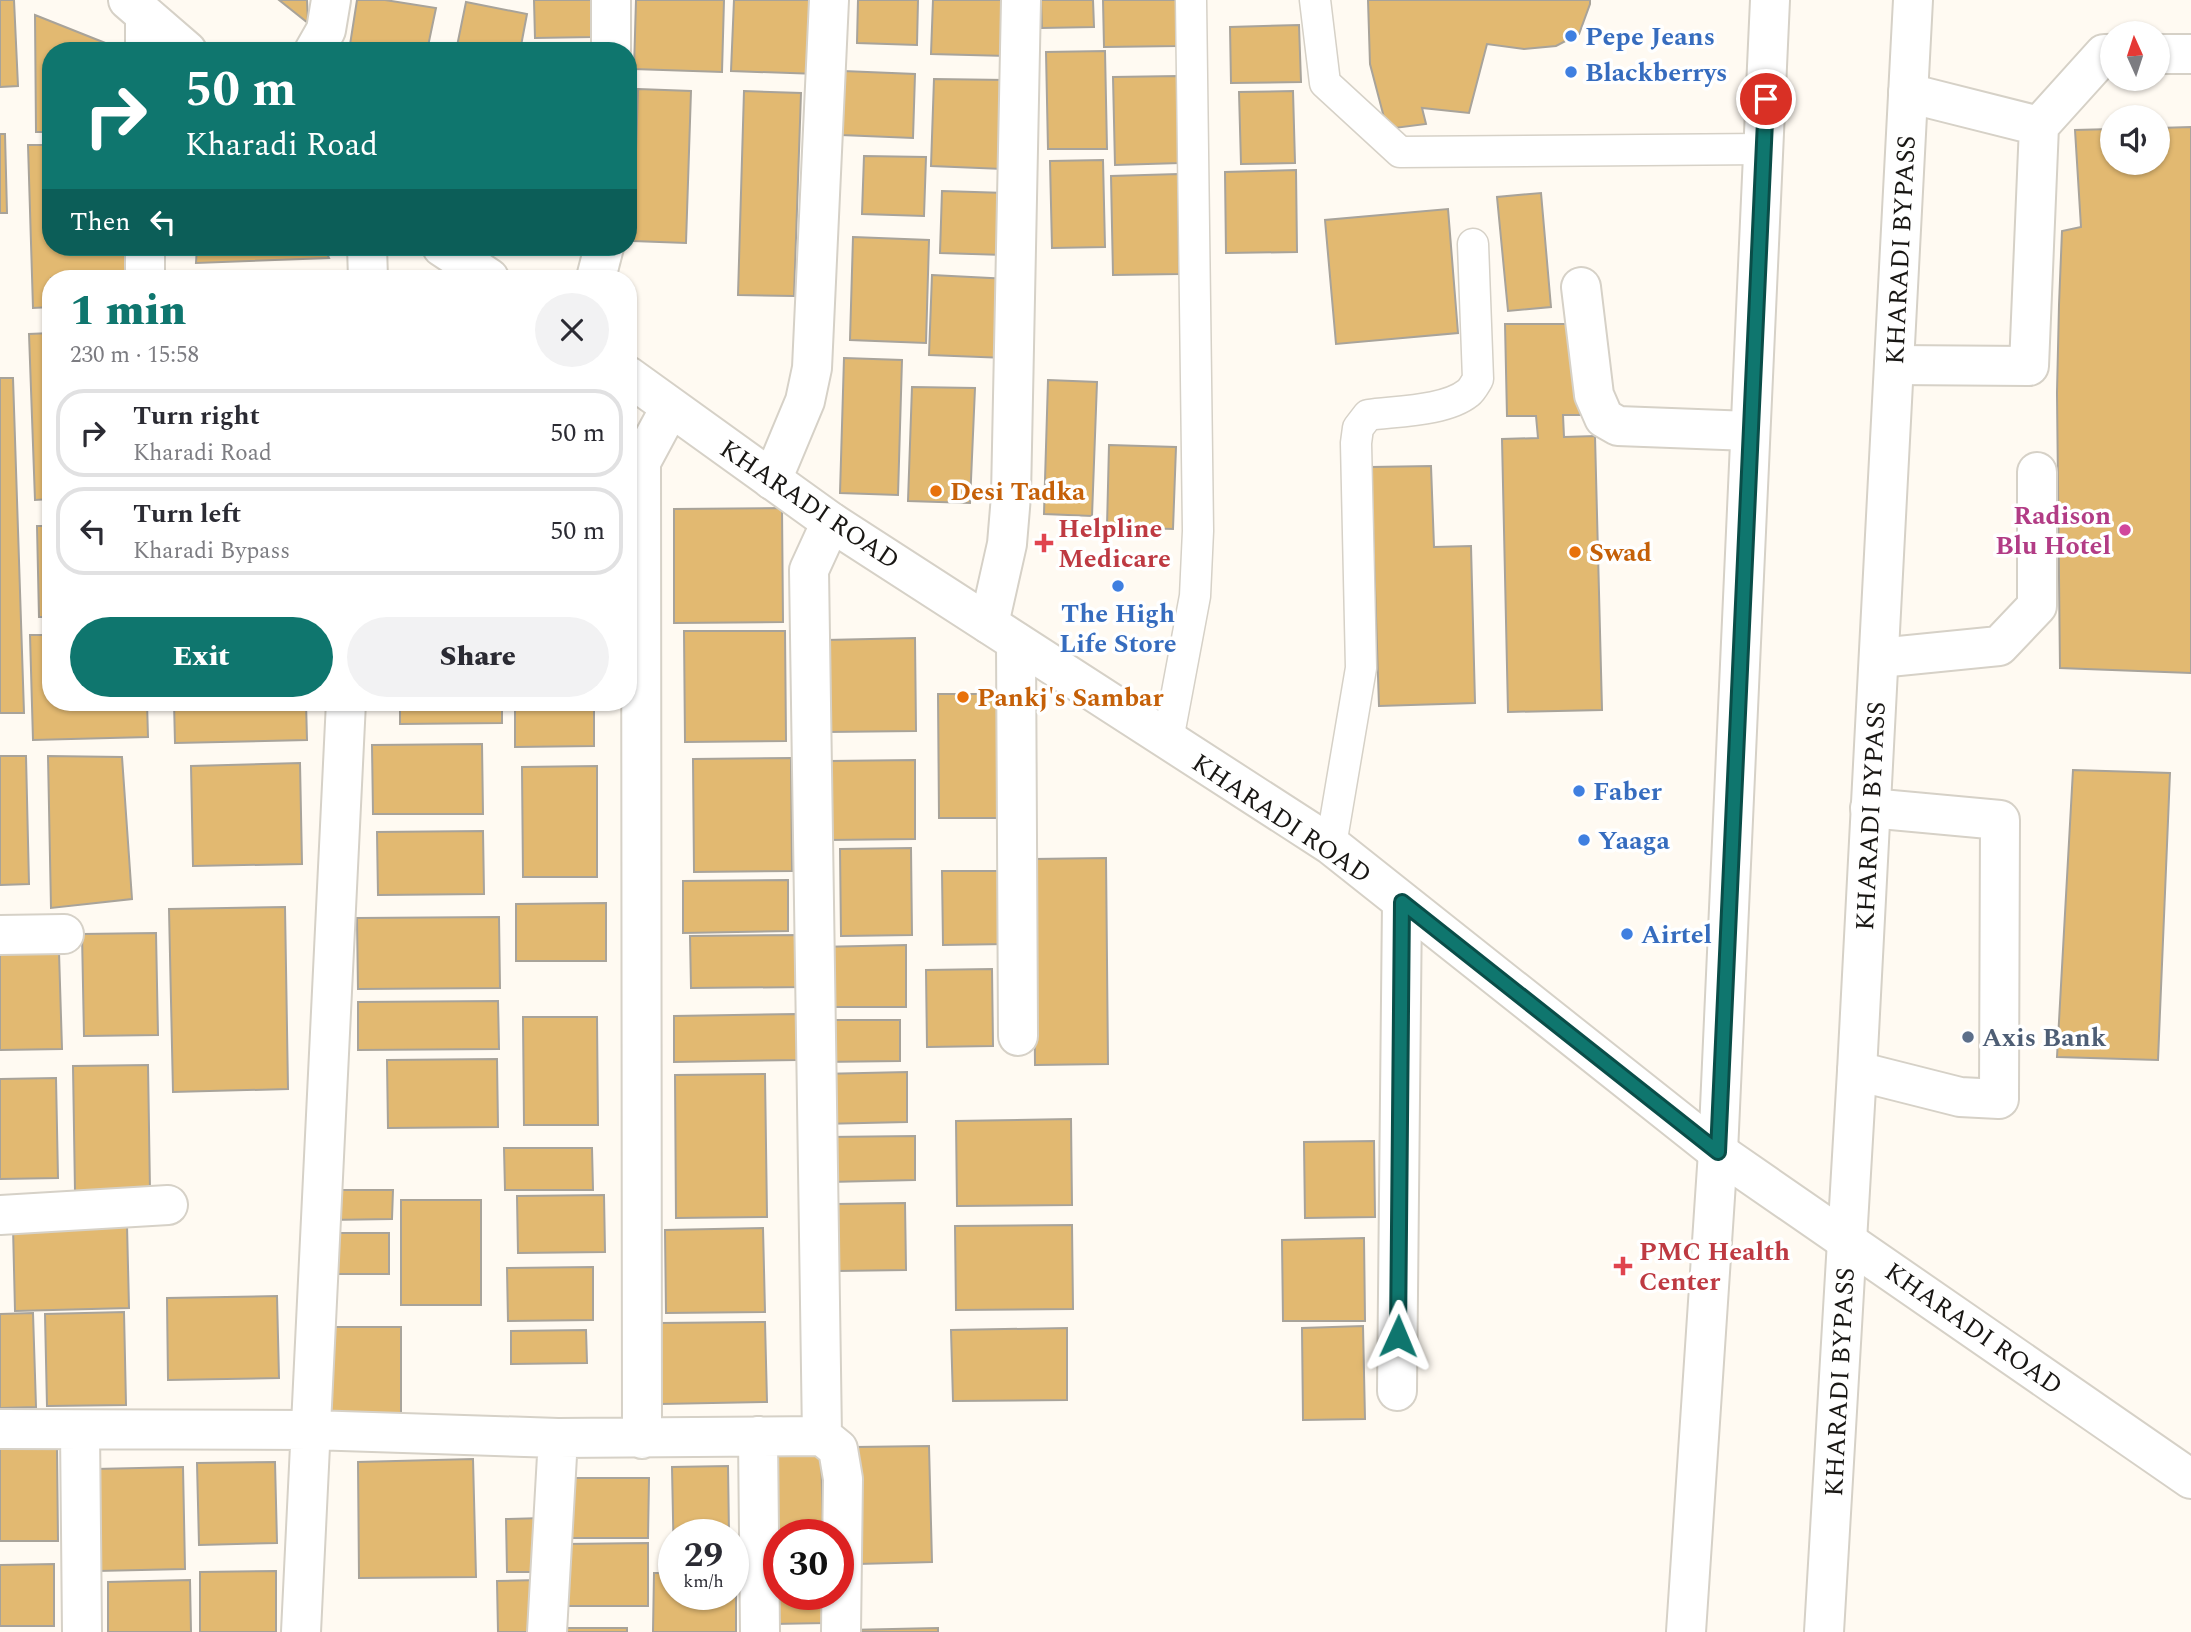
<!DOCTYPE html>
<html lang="en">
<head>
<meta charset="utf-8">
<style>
  :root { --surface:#fff; --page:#f2f2f3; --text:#2b2b33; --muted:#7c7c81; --line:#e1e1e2; --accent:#0f766e }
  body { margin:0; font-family:Spectral,serif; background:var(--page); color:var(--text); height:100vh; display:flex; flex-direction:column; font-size:26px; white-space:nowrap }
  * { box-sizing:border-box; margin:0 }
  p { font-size:23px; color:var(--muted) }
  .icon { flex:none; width:38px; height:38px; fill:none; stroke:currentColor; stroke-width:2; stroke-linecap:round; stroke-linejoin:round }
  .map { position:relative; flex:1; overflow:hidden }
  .drawer { position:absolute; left:42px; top:270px; width:595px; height:441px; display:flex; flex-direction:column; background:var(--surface); border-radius:28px; box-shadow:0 2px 5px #0004 }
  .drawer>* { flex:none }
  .guide { position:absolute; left:42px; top:42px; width:595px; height:214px; border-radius:28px; box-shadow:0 2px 5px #0004; background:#0f766e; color:#fff; overflow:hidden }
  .needle { width:46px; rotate:357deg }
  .tools { position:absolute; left:2100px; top:21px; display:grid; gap:14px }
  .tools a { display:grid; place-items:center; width:70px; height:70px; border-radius:50%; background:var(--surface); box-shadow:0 2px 5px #0004; font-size:35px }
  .speed { position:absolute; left:658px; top:1519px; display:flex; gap:14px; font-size:35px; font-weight:700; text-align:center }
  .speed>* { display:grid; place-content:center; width:91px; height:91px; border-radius:50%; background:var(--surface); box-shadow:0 2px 5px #0004; line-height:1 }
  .speed small { font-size:18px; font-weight:400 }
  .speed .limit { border:10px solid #d22; background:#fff; color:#111 }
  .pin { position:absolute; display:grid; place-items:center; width:60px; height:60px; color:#fff; margin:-30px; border:4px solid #fff; border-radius:50%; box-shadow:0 2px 7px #0007 }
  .me { position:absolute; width:77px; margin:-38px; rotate:1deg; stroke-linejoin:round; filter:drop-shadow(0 0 5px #0008) }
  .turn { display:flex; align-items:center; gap:24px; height:147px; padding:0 28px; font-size:32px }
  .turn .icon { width:91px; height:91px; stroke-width:2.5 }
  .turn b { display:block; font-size:49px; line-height:60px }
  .then { display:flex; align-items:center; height:66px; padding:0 28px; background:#0003; gap:14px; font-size:26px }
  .round { display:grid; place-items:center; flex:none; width:74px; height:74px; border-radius:37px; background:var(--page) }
  .head { display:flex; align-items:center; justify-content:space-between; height:119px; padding:0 28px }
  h1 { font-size:42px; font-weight:800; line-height:52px; color:var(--accent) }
  .button { display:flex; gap:14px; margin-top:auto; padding:14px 28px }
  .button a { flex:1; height:80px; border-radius:42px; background:var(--accent); color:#fff; font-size:28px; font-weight:800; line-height:80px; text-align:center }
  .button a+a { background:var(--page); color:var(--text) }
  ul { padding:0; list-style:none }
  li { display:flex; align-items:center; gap:21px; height:88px; margin:0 14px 10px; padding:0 14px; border:4px solid var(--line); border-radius:28px }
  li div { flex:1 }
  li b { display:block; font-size:26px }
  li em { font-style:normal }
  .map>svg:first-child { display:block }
  .building { fill:#e2b971; stroke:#a8a39a; stroke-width:2 }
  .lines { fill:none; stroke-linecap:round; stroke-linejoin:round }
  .lane-casing { stroke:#d6d1c7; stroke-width:33 }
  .street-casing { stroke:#d6d1c7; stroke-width:42 }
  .secondary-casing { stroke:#d6d1c7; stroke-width:42 }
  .highway-casing { stroke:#d6d1c7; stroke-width:42 }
  .lane { stroke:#fff; stroke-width:30 }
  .street { stroke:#fff; stroke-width:38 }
  .secondary { stroke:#fff; stroke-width:38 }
  .highway { stroke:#fff; stroke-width:38 }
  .route-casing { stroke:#0a4d48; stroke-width:18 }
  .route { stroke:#0f766e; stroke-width:12 }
  .shop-dot { fill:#3f7fe0; stroke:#fff; stroke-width:2.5 }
  .food-dot { fill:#e8710a; stroke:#fff; stroke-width:2.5 }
  .hotel-dot { fill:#d1479c; stroke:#fff; stroke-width:2.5 }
  .health-dot { fill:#e0444e; stroke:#fff; stroke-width:2.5 }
  .service-dot { fill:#5c6f8a; stroke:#fff; stroke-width:2.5 }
  .labels { text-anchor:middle; stroke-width:7; stroke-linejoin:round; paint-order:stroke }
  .shop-label { font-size:26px; font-weight:bold; fill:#366cbe; stroke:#fff; text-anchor:start }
  .street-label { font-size:26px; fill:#191714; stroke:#fff }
  .food-label { font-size:26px; font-weight:bold; fill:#c56008; stroke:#fff; text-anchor:start }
  .hotel-label { font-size:26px; font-weight:bold; fill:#b23c85; stroke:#fff; text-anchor:end }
  .health-label { font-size:26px; font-weight:bold; fill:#be3a42; stroke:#fff; text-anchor:start }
  .service-label { font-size:26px; font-weight:bold; fill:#4e5e75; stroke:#fff; text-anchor:start }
</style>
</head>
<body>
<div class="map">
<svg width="2191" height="1632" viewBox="0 0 2191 1632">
  <rect width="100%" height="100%" fill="#fffaf2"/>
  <path class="building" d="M 0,0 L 14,0 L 18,86 L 0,87 Z
    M 279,0 L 307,0 L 308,23 Z
    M 357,0 L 385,0 L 436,8 L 427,51 L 349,51 Z
    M 534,0 L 593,0 L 593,37 L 535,38 Z
    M 636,0 L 724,0 L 722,72 L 634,69 Z
    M 734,0 L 821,0 L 818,74 L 731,71 Z
    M 858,0 L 918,0 L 917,45 L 857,43 Z
    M 933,0 L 1009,0 L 1007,56 L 931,54 Z
    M 1041,0 L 1093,0 L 1094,27 L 1042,28 Z
    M 1103,0 L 1177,0 L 1178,46 L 1104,47 Z
    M 1368,0 L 1590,0 L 1590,4 L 1579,34 L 1556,46 L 1524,49 L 1487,44 L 1469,113 L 1422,108 L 1426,124 L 1387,129 L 1370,64 Z
    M 466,2 L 527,14 L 520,51 L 456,51 Z
    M 35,15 L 123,50 L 51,51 L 51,132 L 36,132 Z
    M 1299,25 L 1301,82 L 1231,83 L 1230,27 Z
    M 1105,51 L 1107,149 L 1048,149 L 1046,52 Z
    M 843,71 L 915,74 L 913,138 L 841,135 Z
    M 1178,76 L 1180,163 L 1115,165 L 1113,77 Z
    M 934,79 L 1006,80 L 1003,169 L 931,166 Z
    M 638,89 L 691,91 L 686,243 L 633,241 Z
    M 744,91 L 801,93 L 794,296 L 738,295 Z
    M 1293,91 L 1295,163 L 1241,164 L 1239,92 Z
    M 2191,127 L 2191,673 L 2060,668 L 2057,393 L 2059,305 L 2062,231 L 2081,227 L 2075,130 L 2112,129 L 2112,163 L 2158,163 L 2158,128 Z
    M 0,134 L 5,134 L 7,213 L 0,213 Z
    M 28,145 L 51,145 L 51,247 L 127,247 L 128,278 L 51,278 L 51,307 L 33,308 Z
    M 864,156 L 926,157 L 924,216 L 862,214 Z
    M 1103,160 L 1105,247 L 1052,248 L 1050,161 Z
    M 1296,170 L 1297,252 L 1226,253 L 1225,172 Z
    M 1178,174 L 1179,274 L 1113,275 L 1111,176 Z
    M 942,191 L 1006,193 L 1004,255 L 940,253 Z
    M 1541,193 L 1551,307 L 1508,311 L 1497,197 Z
    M 1448,209 L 1458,333 L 1336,344 L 1325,220 Z
    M 853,237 L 929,240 L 926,343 L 850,340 Z
    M 197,247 L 324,247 L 329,258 L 196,263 Z
    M 932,275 L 1009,279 L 1006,358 L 929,355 Z
    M 1505,324 L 1576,324 L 1580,415 L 1563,415 L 1564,437 L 1595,436 L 1602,710 L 1508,712 L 1502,439 L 1538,438 L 1536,416 L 1507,416 Z
    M 51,333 L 51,499 L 35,500 L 29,334 Z
    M 844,358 L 902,360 L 898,495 L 840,493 Z
    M 0,378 L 13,378 L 24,713 L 0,713 Z
    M 1048,380 L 1097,382 L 1092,516 L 1044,514 Z
    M 912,387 L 975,388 L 970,503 L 908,501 Z
    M 1109,445 L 1176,447 L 1173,529 L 1107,527 Z
    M 1431,466 L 1434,547 L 1471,546 L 1475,703 L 1379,706 L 1371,467 Z
    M 782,508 L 783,622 L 674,623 L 674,509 Z
    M 37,526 L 51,526 L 51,617 L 39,617 Z
    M 684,631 L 785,631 L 786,741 L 685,742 Z
    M 30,635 L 51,635 L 51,702 L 147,702 L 148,737 L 33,740 Z
    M 915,638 L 916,731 L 827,732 L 826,640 Z
    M 938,694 L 1001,694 L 1003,818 L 939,818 Z
    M 174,702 L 306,702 L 307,740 L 175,743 Z
    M 400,702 L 502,702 L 502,723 L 400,724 Z
    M 515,702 L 594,702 L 594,746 L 515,747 Z
    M 482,744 L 483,814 L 373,814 L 372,745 Z
    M 0,756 L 26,756 L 29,884 L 0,885 Z
    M 48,756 L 122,757 L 132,899 L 51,908 Z
    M 791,758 L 792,871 L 694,872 L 693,759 Z
    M 915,760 L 915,839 L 830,840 L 830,761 Z
    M 300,763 L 302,864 L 193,866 L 191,766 Z
    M 597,766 L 597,877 L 523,877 L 522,767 Z
    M 2073,770 L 2170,773 L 2158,1060 L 2057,1057 Z
    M 483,831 L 484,894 L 378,895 L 377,832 Z
    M 911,848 L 912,935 L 841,936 L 840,849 Z
    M 1106,858 L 1108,1064 L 1035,1065 L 1033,859 Z
    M 942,871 L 1006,871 L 1007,944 L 943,945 Z
    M 788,880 L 788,931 L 683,933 L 683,881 Z
    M 606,903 L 606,961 L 516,961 L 516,904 Z
    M 285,907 L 288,1089 L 173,1092 L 169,909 Z
    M 499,917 L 500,988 L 358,989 L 357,918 Z
    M 156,933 L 158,1035 L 84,1036 L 82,934 Z
    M 804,935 L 805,987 L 691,988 L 690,936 Z
    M 906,945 L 906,1007 L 820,1007 L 818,947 Z
    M 59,952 L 62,1049 L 0,1050 L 0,953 Z
    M 992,969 L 993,1046 L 927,1047 L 926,970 Z
    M 498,1001 L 499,1049 L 358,1050 L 358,1002 Z
    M 796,1014 L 797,1060 L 674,1062 L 674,1016 Z
    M 523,1017 L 597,1017 L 598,1125 L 524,1125 Z
    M 820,1020 L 900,1020 L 900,1061 L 821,1062 Z
    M 497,1059 L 498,1127 L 388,1128 L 387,1060 Z
    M 148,1065 L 150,1191 L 75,1192 L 73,1066 Z
    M 907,1072 L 907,1122 L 820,1124 L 820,1074 Z
    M 765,1074 L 767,1217 L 676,1218 L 675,1075 Z
    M 56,1078 L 58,1178 L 0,1179 L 0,1079 Z
    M 1071,1119 L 1072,1205 L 957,1206 L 956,1121 Z
    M 915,1136 L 915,1180 L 829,1182 L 828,1137 Z
    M 1374,1141 L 1375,1217 L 1305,1218 L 1304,1142 Z
    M 504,1148 L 592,1148 L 593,1190 L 505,1190 Z
    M 329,1190 L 393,1190 L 392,1219 L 328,1220 Z
    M 604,1195 L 605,1252 L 518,1253 L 517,1196 Z
    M 401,1200 L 481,1200 L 481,1305 L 401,1305 Z
    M 905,1203 L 906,1270 L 837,1271 L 836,1204 Z
    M 127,1225 L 129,1308 L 15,1311 L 13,1227 Z
    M 1072,1225 L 1073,1309 L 956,1310 L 955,1226 Z
    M 763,1228 L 765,1312 L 666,1313 L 665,1230 Z
    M 330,1233 L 389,1233 L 389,1274 L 330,1274 Z
    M 1364,1238 L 1365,1321 L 1283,1321 L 1282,1240 Z
    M 593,1267 L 593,1320 L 508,1321 L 507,1268 Z
    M 277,1296 L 279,1378 L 168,1380 L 167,1298 Z
    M 124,1312 L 126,1405 L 47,1406 L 45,1314 Z
    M 33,1313 L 36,1407 L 0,1408 L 0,1314 Z
    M 765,1322 L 767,1402 L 661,1404 L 660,1323 Z
    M 1363,1326 L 1365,1419 L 1303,1420 L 1302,1328 Z
    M 325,1327 L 401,1327 L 401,1415 L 325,1415 Z
    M 1067,1328 L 1067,1400 L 953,1401 L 951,1330 Z
    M 586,1330 L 587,1363 L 511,1364 L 511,1331 Z
    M 929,1446 L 932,1562 L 858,1564 L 855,1447 Z
    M 57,1448 L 58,1541 L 0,1541 L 0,1449 Z
    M 821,1449 L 823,1535 L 779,1535 L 779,1561 L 772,1561 L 768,1451 Z
    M 473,1459 L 476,1577 L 359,1578 L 358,1462 Z
    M 275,1462 L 277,1543 L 199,1545 L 197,1463 Z
    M 728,1466 L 729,1535 L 674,1535 L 674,1568 L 672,1467 Z
    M 183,1467 L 185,1569 L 97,1571 L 95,1469 Z
    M 566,1478 L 649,1478 L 648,1538 L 566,1538 Z
    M 543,1518 L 544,1572 L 507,1572 L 506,1519 Z
    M 648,1543 L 648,1606 L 563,1606 L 564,1544 Z
    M 54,1564 L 54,1626 L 0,1626 L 0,1565 Z
    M 772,1568 L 779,1568 L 779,1594 L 825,1594 L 826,1623 L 773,1624 Z
    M 276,1571 L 276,1632 L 200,1632 L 200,1572 Z
    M 654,1573 L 674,1573 L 674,1594 L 733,1594 L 733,1573 L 736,1573 L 736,1632 L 653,1632 Z
    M 190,1580 L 191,1632 L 108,1632 L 108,1582 Z
    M 538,1580 L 538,1632 L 498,1632 L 497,1581 Z
    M 552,1628 L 627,1628 L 627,1632 L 552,1632 Z
    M 938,1628 L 938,1632 L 847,1632 L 847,1630 Z"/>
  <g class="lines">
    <g class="lane-casing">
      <path id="lane" d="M 1315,0 L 1325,83 L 1400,152 L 1764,149
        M 1168,740 L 1195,596 L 1198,531 L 1191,0
        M 1331,845 L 1361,668 L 1356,443 L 1358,428 L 1368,415 C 1396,411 1446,411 1468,393 C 1472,390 1475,384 1478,379 L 1473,244"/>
    </g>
    <g class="street-casing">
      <path id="street" d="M 611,0 L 611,51
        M 145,51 L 145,16
        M 314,51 L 326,30 L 331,0
        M 2158,54 L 2191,54
        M 2039,126 L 2104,54 L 2112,54
        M 367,247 L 368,278
        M 145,278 L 145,247
        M 596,278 L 604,247
        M 1581,287 L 1594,395 L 1604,418 L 1618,426 L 1750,431
        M 1894,365 L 2029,366 L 2039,126 L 1908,93
        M 772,480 L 805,401 L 812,368 L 829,0
        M 989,624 L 1007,544 L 1011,496 L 1021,0
        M 1016,642 L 1018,1036
        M 1879,658 L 1999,646 L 2037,606 L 2037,472
        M 0,935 L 64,934
        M 1857,1071 L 1960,1097 L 1999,1099 L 2000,820 L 1870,808
        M 0,1215 L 168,1205
        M 1397,1391 L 1402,902
        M 0,1429 L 311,1430 L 558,1438 L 822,1436 L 838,1449 L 843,1479 L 841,1632
        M 80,1430 L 82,1632
        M 758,1436 L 760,1632
        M 822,1436 L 809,570 L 831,522
        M 642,1439 L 641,462 L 670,408
        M 301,1632 L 346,702
        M 547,1632 L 558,1438"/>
    </g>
    <g class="secondary-casing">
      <path id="secondary" d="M 128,0 L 187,51
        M 442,247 L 489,278
        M 628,376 L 831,522 L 1331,845 L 1718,1152 L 2191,1479"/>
    </g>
    <g class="highway-casing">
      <path id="highway" d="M 1686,1632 L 1718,1152 L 1770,0
        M 1824,1632 L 1857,1071 L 1913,0"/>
    </g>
    <use href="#lane" class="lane"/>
    <use href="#street" class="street"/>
    <use href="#secondary" class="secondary"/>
    <use href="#highway" class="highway"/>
  </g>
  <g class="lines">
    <g class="route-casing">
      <path id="route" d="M 1398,1336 L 1402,902 L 1718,1152 L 1766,99"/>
    </g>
    <use href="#route" class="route"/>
  </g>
  <g class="shop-dot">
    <circle cx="1571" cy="36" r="7"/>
    <circle cx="1571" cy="72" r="7"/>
    <circle cx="1118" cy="586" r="7"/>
    <circle cx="1579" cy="791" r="7"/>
    <circle cx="1584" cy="840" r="7"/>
    <circle cx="1627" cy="934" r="7"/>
  </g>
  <g class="food-dot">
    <circle cx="936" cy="491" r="7"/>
    <circle cx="1575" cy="552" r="7"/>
    <circle cx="963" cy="697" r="7"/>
  </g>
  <circle class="hotel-dot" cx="2125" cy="530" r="7"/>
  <g class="health-dot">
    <path d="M1040.5 532.5h7v7h7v7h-7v7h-7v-7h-7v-7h7z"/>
    <path d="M1619.5 1255.5h7v7h7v7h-7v7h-7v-7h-7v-7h7z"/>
  </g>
  <circle class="service-dot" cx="1968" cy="1037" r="7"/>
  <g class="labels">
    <g class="shop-label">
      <text x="1585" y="45">Pepe Jeans</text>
      <text x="1585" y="81">Blackberrys</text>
      <text x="1118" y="622" text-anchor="middle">The High<tspan x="1118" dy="30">Life Store</tspan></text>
      <text x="1593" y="800">Faber</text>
      <text x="1598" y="849">Yaaga</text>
      <text x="1641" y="943">Airtel</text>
    </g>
    <g class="street-label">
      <text transform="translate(1900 250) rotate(-87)" y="9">KHARADI BYPASS</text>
      <text transform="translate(810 504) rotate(34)" y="9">KHARADI ROAD</text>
      <text transform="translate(1870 816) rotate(-87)" y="9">KHARADI BYPASS</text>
      <text transform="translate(1282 818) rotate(34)" y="9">KHARADI ROAD</text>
      <text transform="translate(1974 1328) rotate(35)" y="9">KHARADI ROAD</text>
      <text transform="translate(1839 1382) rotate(-87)" y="9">KHARADI BYPASS</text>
    </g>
    <g class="food-label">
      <text x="950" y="500">Desi Tadka</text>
      <text x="1589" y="561">Swad</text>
      <text x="977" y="706">Pankj's Sambar</text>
    </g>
    <g class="hotel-label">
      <text x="2111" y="524">Radison<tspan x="2111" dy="30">Blu Hotel</tspan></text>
    </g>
    <g class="health-label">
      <text x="1058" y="537">Helpline<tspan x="1058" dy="30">Medicare</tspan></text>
      <text x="1639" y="1260">PMC Health<tspan x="1639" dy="30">Center</tspan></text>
    </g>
    <g class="service-label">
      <text x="1982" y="1046">Axis Bank</text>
    </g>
  </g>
</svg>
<div class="tools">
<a><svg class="needle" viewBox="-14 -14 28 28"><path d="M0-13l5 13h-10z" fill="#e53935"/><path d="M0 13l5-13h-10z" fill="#7c7c81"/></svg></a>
<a><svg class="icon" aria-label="sound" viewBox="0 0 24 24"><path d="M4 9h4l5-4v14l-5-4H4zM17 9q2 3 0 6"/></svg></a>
</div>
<div class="speed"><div>29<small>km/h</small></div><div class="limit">30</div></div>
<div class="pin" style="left:1766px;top:99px;background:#d93025"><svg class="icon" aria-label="arrive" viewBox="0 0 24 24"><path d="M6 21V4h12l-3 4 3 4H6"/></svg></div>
<svg class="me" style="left:1398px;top:1336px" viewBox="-20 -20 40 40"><path d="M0-17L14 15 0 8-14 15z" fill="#0f766e" stroke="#fff" stroke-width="4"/></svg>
<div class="guide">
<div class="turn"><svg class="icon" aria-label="right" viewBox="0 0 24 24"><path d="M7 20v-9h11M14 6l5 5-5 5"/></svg><div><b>50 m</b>Kharadi Road</div></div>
<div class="then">Then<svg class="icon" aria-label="left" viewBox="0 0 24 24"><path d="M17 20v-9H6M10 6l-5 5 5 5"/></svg></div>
</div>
<section class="drawer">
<div class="head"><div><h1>1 min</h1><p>230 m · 15:58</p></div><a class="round"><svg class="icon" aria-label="close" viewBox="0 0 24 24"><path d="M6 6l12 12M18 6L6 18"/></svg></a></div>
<ul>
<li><svg class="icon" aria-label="right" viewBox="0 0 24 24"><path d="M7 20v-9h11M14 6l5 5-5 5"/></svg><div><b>Turn right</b><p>Kharadi Road</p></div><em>50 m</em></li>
<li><svg class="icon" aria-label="left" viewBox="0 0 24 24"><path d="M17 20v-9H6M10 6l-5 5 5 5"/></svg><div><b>Turn left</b><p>Kharadi Bypass</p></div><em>50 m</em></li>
</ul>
<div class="button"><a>Exit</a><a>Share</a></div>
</section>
</div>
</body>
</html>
